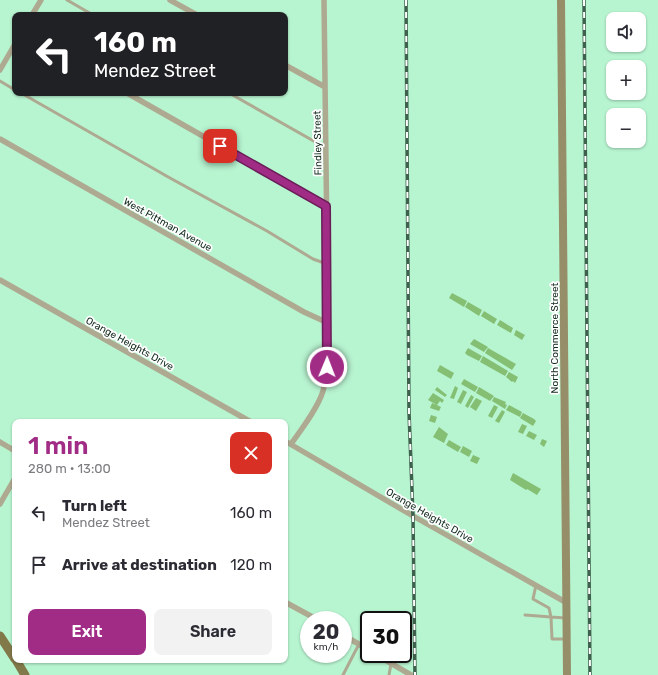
<!DOCTYPE html>
<html lang="en">
<head>
<meta charset="utf-8">
<style>
  :root { --surface:#fff; --page:#f2f2f3; --text:#2b2b33; --muted:#7c7c81; --accent:#a12c86 }
  body { margin:0; font-family:Rubik,sans-serif; background:var(--page); color:var(--text); height:100vh; display:flex; flex-direction:column; font-size:15px; white-space:nowrap }
  * { box-sizing:border-box; margin:0 }
  p { font-size:13px; color:var(--muted) }
  .icon { flex:none; width:22px; height:22px; fill:none; stroke:currentColor; stroke-width:2; stroke-linecap:round; stroke-linejoin:round }
  .map { position:relative; flex:1; overflow:hidden }
  .side { position:absolute; left:12px; top:419px; width:276px; height:244px; display:flex; flex-direction:column; background:var(--surface); border-radius:8px; box-shadow:0 1px 3px #0004 }
  .side>* { flex:none }
  .top-card { position:absolute; left:12px; top:12px; width:276px; height:84px; border-radius:8px; box-shadow:0 1px 3px #0004; background:#202124; color:#fff; overflow:hidden }
  .buttons { position:absolute; left:606px; top:12px; display:grid; gap:8px }
  .buttons a { display:grid; place-items:center; width:40px; height:40px; border-radius:8px; background:var(--surface); box-shadow:0 1px 3px #0004; font-size:20px }
  .speed { position:absolute; left:300px; top:611px; display:flex; gap:8px; font-size:20px; font-weight:700; text-align:center }
  .speed>* { display:grid; place-content:center; width:52px; height:52px; border-radius:50%; background:var(--surface); box-shadow:0 1px 3px #0004; line-height:1 }
  .speed small { font-size:10px; font-weight:400 }
  .speed .limit { border:2px solid #111; border-radius:6px; background:#fff; color:#111 }
  .pin { position:absolute; display:grid; place-items:center; width:34px; height:34px; color:#fff; margin:-17px; border-radius:8px; box-shadow:0 2px 6px #0006 }
  .me { position:absolute; width:44px; margin:-22px; rotate:1deg; stroke-linejoin:round; filter:drop-shadow(0 0 3px #0008) }
  .turn { display:flex; align-items:center; gap:14px; height:84px; padding:0 16px; font-size:18px }
  .turn .icon { width:52px; height:52px; stroke-width:2.5 }
  .turn b { display:block; font-size:28px; line-height:34px }
  .round { display:grid; place-items:center; flex:none; width:42px; height:42px; border-radius:8px; background:var(--page) }
  .overview { display:flex; align-items:center; justify-content:space-between; height:68px; padding:0 16px }
  h1 { font-size:24px; font-weight:600; line-height:30px; color:var(--accent) }
  .action { display:flex; gap:8px; margin-top:auto; padding:8px 16px }
  .action a { flex:1; height:46px; border-radius:8px; background:var(--accent); color:#fff; font-size:16px; font-weight:600; line-height:46px; text-align:center }
  .action a+a { background:var(--page); color:var(--text) }
  ul { padding:0; list-style:none }
  li { display:flex; align-items:center; gap:12px; height:52px; padding:0 16px }
  li div { flex:1 }
  li b { display:block; font-size:15px }
  li em { font-style:normal }
  .map>svg:first-child { display:block }
  .building { fill:#85bf74 }
  .lines { fill:none; stroke-linecap:round; stroke-linejoin:round }
  .lane { stroke:#aeaa91; stroke-width:3 }
  .street { stroke:#aeaa91; stroke-width:5.5 }
  .secondary { stroke:#958e68; stroke-width:8 }
  .primary { stroke:#82794a; stroke-width:9 }
  .rail-casing { stroke:#3e614d; stroke-width:3.5 }
  .rail { stroke:#fff; stroke-width:2; stroke-dasharray:6; stroke-linecap:butt }
  .route-casing { stroke:#691d57; stroke-width:10 }
  .route { stroke:#a12c86; stroke-width:7 }
  .labels { text-anchor:middle; stroke-width:3.5; stroke-linejoin:round; paint-order:stroke }
  .street-label { font-size:10px; fill:#0f281b; stroke:#fff }
</style>
</head>
<body>
<div class="map">
<svg width="658" height="675" viewBox="0 0 658 675">
  <rect width="100%" height="100%" fill="#b7f4d0"/>
  <path class="building" d="M 452,293 L 467,301 L 464,307 L 449,298 Z
    M 468,302 L 482,310 L 479,316 L 465,307 Z
    M 484,311 L 497,319 L 494,324 L 481,316 Z
    M 500,320 L 513,328 L 511,333 L 497,325 Z
    M 516,330 L 525,335 L 522,340 L 514,335 Z
    M 474,339 L 488,347 L 484,352 L 470,344 Z
    M 468,348 L 482,356 L 479,361 L 467,355 L 465,353 Z
    M 488,348 L 516,364 L 512,370 L 485,353 Z
    M 483,356 L 508,371 L 505,376 L 480,362 Z
    M 440,365 L 454,373 L 451,379 L 437,371 Z
    M 509,372 L 518,377 L 515,383 L 513,381 L 512,382 L 506,377 Z
    M 464,379 L 478,387 L 475,392 L 461,384 Z
    M 455,386 L 458,388 L 454,399 L 450,398 Z
    M 437,387 L 447,395 L 445,397 L 435,390 Z
    M 479,387 L 494,396 L 490,401 L 476,393 Z
    M 463,390 L 467,392 L 461,404 L 457,402 Z
    M 433,393 L 444,400 L 442,403 L 440,401 L 437,405 L 441,407 L 439,411 L 430,408 L 432,403 L 437,405 L 428,400 Z
    M 471,395 L 474,397 L 468,408 L 465,406 Z
    M 494,397 L 506,402 L 505,404 L 507,405 L 505,409 L 492,401 Z
    M 476,398 L 482,401 L 476,411 L 470,407 Z
    M 494,405 L 498,407 L 492,418 L 488,416 Z
    M 509,405 L 522,412 L 520,417 L 506,410 Z
    M 502,410 L 505,412 L 499,423 L 495,421 Z
    M 523,413 L 534,419 L 536,421 L 533,426 L 520,418 Z
    M 431,415 L 437,417 L 435,423 L 429,421 Z
    M 522,424 L 527,426 L 523,434 L 518,432 Z
    M 439,427 L 448,434 L 444,443 L 433,437 Z
    M 529,431 L 537,435 L 534,440 L 526,436 Z
    M 542,439 L 547,441 L 544,447 L 540,444 Z
    M 449,440 L 461,447 L 458,452 L 446,445 Z
    M 463,446 L 472,451 L 469,457 L 460,452 Z
    M 473,455 L 480,458 L 477,464 L 470,461 Z
    M 513,473 L 541,489 L 537,495 L 527,489 L 526,490 L 510,480 Z"/>
  <g class="lines">
    <path class="lane" d="M 67,0 L 93,15
      M 0,81 L 15,90
      M 21,93 L 170,178 L 267,231 L 313,259 L 327,264
      M 229,93 L 326,148
      M 536,585 L 533,599 L 549,608 L 551,617 L 566,618
      M 525,615 L 551,617 L 552,639 L 565,639
      M 343,675 L 359,644
      M 389,675 L 391,664"/>
    <path class="street" d="M 170,0 L 197,15
      M 32,15 L 41,0
      M 285,65 L 325,87
      M 0,70 L 15,44
      M 127,93 L 326,206
      M 0,139 L 304,312 L 328,323
      M 0,280 L 251,422
      M 285,441 L 413,516 L 567,603
      M 0,442 L 15,451
      M 291,444 C 301,430 318,408 323,391 C 329,369 327,345 328,323 L 324,0
      M 0,504 L 15,478
      M 285,602 L 318,620
      M 343,635 L 369,650
      M 375,654 L 411,675"/>
    <path class="secondary" d="M 561,0 L 567,675"/>
    <path class="primary" d="M 0,636 L 15,659
      M 16,660 L 25,675"/>
    <g class="rail-casing">
      <path id="rail" d="M 406,0 L 409,412 L 413,516 L 415,675
        M 584,0 L 590,675"/>
    </g>
    <use href="#rail" class="rail"/>
  </g>
  <g class="lines">
    <g class="route-casing">
      <path id="route" d="M 220,146 L 326,206 L 327,367"/>
    </g>
    <use href="#route" class="route"/>
  </g>
  <g class="labels">
    <g class="street-label">
      <text transform="translate(317 143) rotate(-91)" y="4">Findley Street</text>
      <text transform="translate(168 224) rotate(29)" y="4">West Pittman Avenue</text>
      <text transform="translate(554 338) rotate(-90)" y="4">North Commerce Street</text>
      <text transform="translate(130 343) rotate(29)" y="4">Orange Heights Drive</text>
      <text transform="translate(430 515) rotate(30)" y="4">Orange Heights Drive</text>
    </g>
  </g>
</svg>
<div class="buttons">
<a><svg class="icon" aria-label="sound" viewBox="0 0 24 24"><path d="M4 9h4l5-4v14l-5-4H4zM17 9q2 3 0 6"/></svg></a>
<a>+</a>
<a>−</a>
</div>
<div class="speed"><div>20<small>km/h</small></div><div class="limit">30</div></div>
<div class="pin" style="left:220px;top:146px;background:#d93025"><svg class="icon" aria-label="arrive" viewBox="0 0 24 24"><path d="M6 21V4h12l-3 4 3 4H6"/></svg></div>
<svg class="me" style="left:327px;top:367px" viewBox="-20 -20 40 40"><circle r="17" fill="#a12c86" stroke="#fff" stroke-width="3"/><path d="M0-11L8 9 0 5-8 9z" fill="#fff"/></svg>
<div class="top-card">
<div class="turn"><svg class="icon" aria-label="left" viewBox="0 0 24 24"><path d="M17 20v-9H6M10 6l-5 5 5 5"/></svg><div><b>160 m</b>Mendez Street</div></div>
</div>
<section class="side">
<div class="overview"><div><h1>1 min</h1><p>280 m · 13:00</p></div><a class="round" style="background:#d93025;color:#fff"><svg class="icon" aria-label="close" viewBox="0 0 24 24"><path d="M6 6l12 12M18 6L6 18"/></svg></a></div>
<ul>
<li><svg class="icon" aria-label="left" viewBox="0 0 24 24"><path d="M17 20v-9H6M10 6l-5 5 5 5"/></svg><div><b>Turn left</b><p>Mendez Street</p></div><em>160 m</em></li>
<li><svg class="icon" aria-label="arrive" viewBox="0 0 24 24"><path d="M6 21V4h12l-3 4 3 4H6"/></svg><div><b>Arrive at destination</b></div><em>120 m</em></li>
</ul>
<div class="action"><a>Exit</a><a>Share</a></div>
</section>
</div>
</body>
</html>
